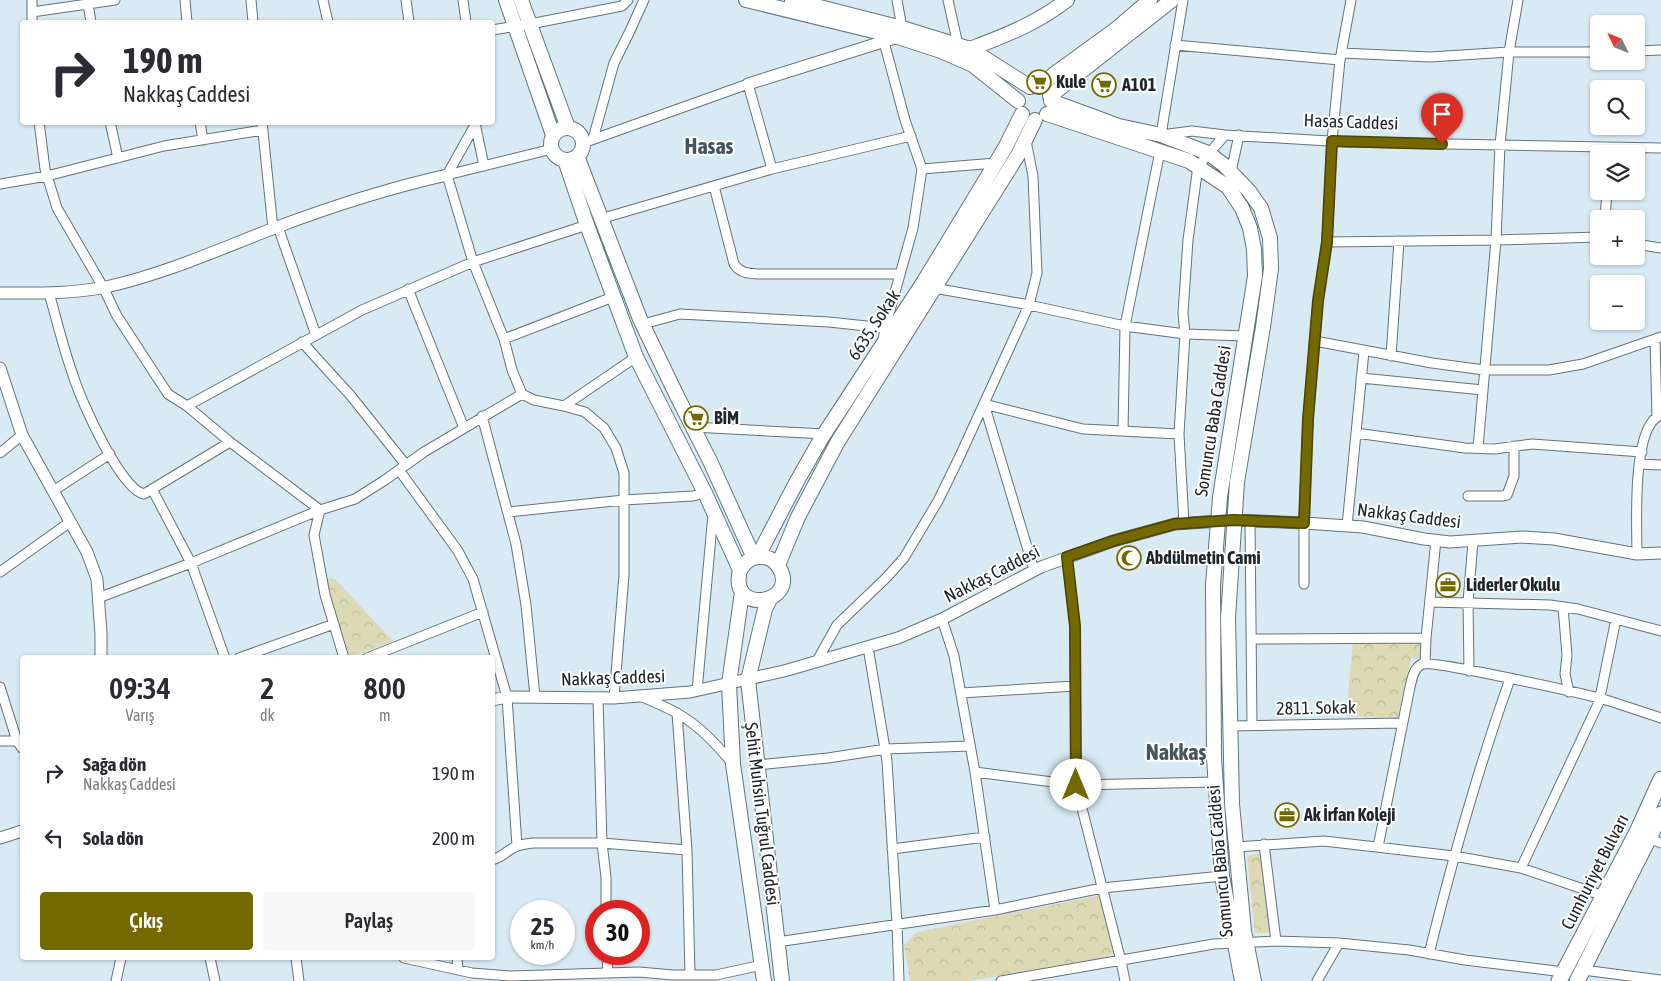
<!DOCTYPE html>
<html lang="tr">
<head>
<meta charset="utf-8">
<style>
  :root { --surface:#fff; --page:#f7f7f7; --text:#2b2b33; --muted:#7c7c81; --accent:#746900 }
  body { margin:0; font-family:"Asap Condensed",sans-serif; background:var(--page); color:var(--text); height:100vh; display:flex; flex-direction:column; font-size:19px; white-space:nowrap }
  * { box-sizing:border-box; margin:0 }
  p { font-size:16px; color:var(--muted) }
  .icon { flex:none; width:28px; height:28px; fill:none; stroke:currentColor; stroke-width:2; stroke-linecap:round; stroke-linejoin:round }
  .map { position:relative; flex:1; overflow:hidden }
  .panel { position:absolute; left:20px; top:655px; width:475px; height:305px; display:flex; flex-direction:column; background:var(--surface); border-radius:5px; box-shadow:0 1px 4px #0004 }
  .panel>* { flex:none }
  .guide { position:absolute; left:20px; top:20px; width:475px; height:105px; border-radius:5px; box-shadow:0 1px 4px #0004; background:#fff; color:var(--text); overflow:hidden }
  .needle { width:32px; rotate:313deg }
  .fabs { position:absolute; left:1590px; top:15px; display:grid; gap:10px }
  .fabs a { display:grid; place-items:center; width:55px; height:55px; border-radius:5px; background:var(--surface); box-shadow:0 1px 4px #0004; font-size:25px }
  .speed { position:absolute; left:510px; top:900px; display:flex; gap:10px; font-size:25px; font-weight:700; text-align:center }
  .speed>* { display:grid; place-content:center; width:65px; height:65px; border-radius:50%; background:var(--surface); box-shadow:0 1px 4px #0004; line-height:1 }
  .speed small { font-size:12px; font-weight:400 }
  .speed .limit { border:8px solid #d22; background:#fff; color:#111 }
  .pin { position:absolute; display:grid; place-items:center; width:42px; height:42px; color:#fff; margin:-51px -21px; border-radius:50% 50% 50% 0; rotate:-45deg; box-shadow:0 0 5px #0007 }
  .pin .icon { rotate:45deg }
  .me { position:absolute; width:55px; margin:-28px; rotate:0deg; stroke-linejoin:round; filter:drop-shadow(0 0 4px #0008) }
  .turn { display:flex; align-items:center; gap:18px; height:105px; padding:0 20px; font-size:22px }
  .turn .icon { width:65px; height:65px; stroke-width:2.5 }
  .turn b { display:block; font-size:35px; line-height:42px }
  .eta { display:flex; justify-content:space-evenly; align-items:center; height:85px; text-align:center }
  .eta b { font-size:30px; font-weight:600; line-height:35px }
  .cta { display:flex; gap:10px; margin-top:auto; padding:10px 20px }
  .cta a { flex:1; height:58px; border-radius:5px; background:var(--accent); color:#fff; font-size:20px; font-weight:600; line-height:58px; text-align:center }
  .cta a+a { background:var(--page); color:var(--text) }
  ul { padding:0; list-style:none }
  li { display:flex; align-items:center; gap:15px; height:65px; padding:0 20px }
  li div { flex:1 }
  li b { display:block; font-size:19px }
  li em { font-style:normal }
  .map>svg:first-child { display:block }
  .park { fill:url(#park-crowns) }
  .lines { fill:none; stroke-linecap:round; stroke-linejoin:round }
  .minor-casing { stroke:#63737b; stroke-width:11 }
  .tertiary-casing { stroke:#63737b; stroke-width:13 }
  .secondary-casing { stroke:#63737b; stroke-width:16 }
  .primary-casing { stroke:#63737b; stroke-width:17 }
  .minor { stroke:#fff; stroke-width:9 }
  .tertiary { stroke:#fff; stroke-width:11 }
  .secondary { stroke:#fff; stroke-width:14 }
  .primary { stroke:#fff; stroke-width:15 }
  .route-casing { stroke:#4b4400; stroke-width:12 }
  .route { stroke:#746900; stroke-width:9 }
  .labels { text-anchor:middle; stroke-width:4; stroke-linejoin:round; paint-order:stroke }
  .poi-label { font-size:18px; font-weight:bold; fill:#20272b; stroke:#fff; text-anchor:start }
  .street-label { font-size:18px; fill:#20272b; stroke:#fff }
  .district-label { font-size:22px; font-weight:bold; fill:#46555d; stroke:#fff }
</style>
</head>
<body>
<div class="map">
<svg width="1661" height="981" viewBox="0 0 1661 981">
  <defs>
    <pattern id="park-crowns" width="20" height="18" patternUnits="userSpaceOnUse" patternTransform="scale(1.25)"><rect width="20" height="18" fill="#ddd9b4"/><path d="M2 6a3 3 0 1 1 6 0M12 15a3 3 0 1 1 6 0" fill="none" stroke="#bdba9b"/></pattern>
  </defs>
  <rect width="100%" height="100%" fill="#d8ebf4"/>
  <path class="park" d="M 331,578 L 336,580 L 393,641 L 350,657 L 325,583 L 326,579 Z
    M 1422,639 L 1423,658 L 1411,658 L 1398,718 L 1346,716 L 1353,641 Z
    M 1260,853 L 1271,930 L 1267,933 L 1255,933 L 1247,856 Z
    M 1102,895 L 1115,952 L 1107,957 L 970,981 L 910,981 L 904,945 L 917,932 Z"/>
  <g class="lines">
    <g class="minor-casing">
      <path id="minor" d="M 185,0 L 187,22
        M 251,0 L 253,22
        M 323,0 L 328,22
        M 406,0 L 409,22
        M 463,0 L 466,22
        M 897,0 L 902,28 L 900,31
        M 948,0 L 958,45
        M 1183,0 L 1161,135 L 1192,131 L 1225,135 L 1346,142 L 1661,148
        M 88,4 L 91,22
        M 32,12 L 115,0
        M 32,22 L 32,0
        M 492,30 L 530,24 L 622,6 L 628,0
        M 1175,45 L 1340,60
        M 1636,51 L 1661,50
        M 1342,53 L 1430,57 L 1509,52 L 1599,52
        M 39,122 L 45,169 L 57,208 L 103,287 L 117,316 L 168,394 L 187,406 L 230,442 L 320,510 L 314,535 L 325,595 L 344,658
        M 110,122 L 118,158
        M 200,122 L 203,140
        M 262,122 L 273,229
        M 475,123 L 484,166
        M 475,125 L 447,175 L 473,262 L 504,339 L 512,370 L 522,394 L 534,400 L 564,406 L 585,412 L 604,428 L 616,448 L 624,473 L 624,575 L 614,698
        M 593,139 L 614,63 L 629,33 L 644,0
        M 583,143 L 748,84 L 772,169
        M 922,169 L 996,163
        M 1231,172 L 1239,135
        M 447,175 L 552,149
        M 0,184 L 47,176 L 164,146 L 263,130
        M 714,186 L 734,264 C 740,273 747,273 757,274 L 900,274
        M 600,219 L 772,169 L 911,136
        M 1605,219 L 1607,191
        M 278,227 L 316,335
        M 1327,242 L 1496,240 L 1599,237
        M 1636,244 L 1661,248
        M 934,288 L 1029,305 L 1125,326 L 1185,334 L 1246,336
        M 408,289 L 464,428
        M 49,293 C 57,321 64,351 74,378 C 81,401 121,490 144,494 L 230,442
        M 643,324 L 680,314 L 829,322 L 885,328
        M 504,339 L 613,297
        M 1655,339 L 1657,417
        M 883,340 L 885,328 L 913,228 L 922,169 L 905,120 L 884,42
        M 1315,341 L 1432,363 L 1484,370 L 1549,370 L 1583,364 L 1661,337
        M 302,342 L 351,396 L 406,465
        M 1391,356 L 1399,241
        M 1361,378 L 1483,390
        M 984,404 L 1083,429 L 1179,434
        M 984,404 L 1034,570
        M 187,406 L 362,310 L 473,262 L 587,225
        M 564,406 L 636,357
        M 482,416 L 516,544 L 526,605 L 535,697
        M 693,427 L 825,434
        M 1123,431 L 1125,326 L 1160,151
        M 1356,433 L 1465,448 L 1495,449 L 1532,444 L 1642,452
        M 1478,448 L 1496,240 L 1500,145 L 1509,52 L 1518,0
        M 0,453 L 22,435
        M 1639,464 L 1661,465
        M 399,470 L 458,551 L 473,579 L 507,697 L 517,846
        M 152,489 L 191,563 L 225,658
        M 53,491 L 110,454
        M 1468,496 L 1502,496 L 1507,495 L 1514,476 L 1514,446
        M 508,512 L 624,500 L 693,496 L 705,493
        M 1250,521 L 1252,725
        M 1184,524 L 1179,434 L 1185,334 L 1183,313 L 1188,240 L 1198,166 L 1225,135
        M 1347,526 L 1364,351
        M 1637,554 C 1637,527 1631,425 1661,415
        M 1067,557 L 1075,626 L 1076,785 L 1121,961 L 1125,981
        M 0,572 L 70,522
        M 1304,584 L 1304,523 L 1308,419 L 1318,301 L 1327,242 L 1332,141 L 1340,60 L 1351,0
        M 98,598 L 191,563 L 320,510 L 355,499 L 385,480 L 424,452 L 522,394
        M 1430,602 L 1550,605 L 1578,609 L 1661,631
        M 1563,607 L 1567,655 L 1565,674 L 1569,692
        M 942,619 L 954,656 L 975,772 L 995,910
        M 1251,639 L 1426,638
        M 868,647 L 887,761 L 897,924 L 899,981
        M 239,658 L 334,624
        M 367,658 L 483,612
        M 817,661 L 837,625 L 886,578 L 904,558 L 938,501 L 959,458 L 1029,305 L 1037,273 L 1033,176 L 1026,141
        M 1425,664 L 1426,638 L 1436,540
        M 1469,671 L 1468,602 L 1473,541
        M 0,687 L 17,741 L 22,748
        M 697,691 L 713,514
        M 961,693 L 1075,686
        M 640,696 C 652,701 664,706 675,712 C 699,725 716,744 733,764
        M 598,698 L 602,843 L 606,877 L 606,911
        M 677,713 L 687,850 L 690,975
        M 1230,726 L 1402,723
        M 0,741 L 17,741
        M 757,765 L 828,758 L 886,749 L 970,746
        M 975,772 L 1076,785 L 1216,782
        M 1649,838 L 1661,843
        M 1264,844 L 1276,941
        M 1236,847 L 1324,841 L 1454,856 L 1521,868 L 1604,896
        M 1378,847 L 1410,687 C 1412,680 1413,668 1422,664 C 1432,660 1586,694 1606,700 C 1625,706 1643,712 1661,718
        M 892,849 L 985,837
        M 492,860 C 503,857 505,852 513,848 C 520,844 526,844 533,843 L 602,843 L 687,850
        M 1521,868 L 1599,702 L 1616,619
        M 777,942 L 995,910 L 1102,888 L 1222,876
        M 607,954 L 608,973
        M 1429,954 C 1452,861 1478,769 1510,679
        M 210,958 L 215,981
        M 296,958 L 299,981
        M 404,958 L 472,973 L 511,976 L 639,972 L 673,975 L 716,975 L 762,965
        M 457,958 L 458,970
        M 1583,970 L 1661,980
        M 116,981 L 121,958
        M 1001,981 L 1214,944 L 1276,941 L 1339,943 L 1409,950 L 1465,960 L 1564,972
        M 1317,981 L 1339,943"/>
    </g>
    <g class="tertiary-casing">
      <path id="tertiary" d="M 748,84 L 898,37
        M 0,293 C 35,293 71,294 106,287 C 165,274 220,249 277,227 C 333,206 389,188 447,175
        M 0,368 L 22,435 L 87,552 L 97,579 L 101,634 L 101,658
        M 492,700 L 507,697 L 614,698 L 690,692 L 784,671 L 898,638 L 942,619 L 1041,567 L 1113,541 L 1175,524 L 1234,520 L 1304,523 L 1363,527 L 1424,539 L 1450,542 L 1522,537 L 1554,539 L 1637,554 L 1661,553
        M 0,838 L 22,831"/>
    </g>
    <g class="secondary-casing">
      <path id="secondary" d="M 506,0 L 553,135
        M 521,0 L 568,128
        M 746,0 L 898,37 L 941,51 L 973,65 L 1018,101
        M 792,0 L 902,28 L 970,49 L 1030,87
        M 970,49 C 1006,35 1036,24 1067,0
        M 1039,87 L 1053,75 L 1115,30 L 1150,0
        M 1050,96 L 1172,0
        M 1051,101 L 1119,126 L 1161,135 L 1208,153 L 1224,165 L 1249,191 L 1261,208 L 1270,238 L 1271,269 L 1263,327 L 1237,482 L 1228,618 L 1232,804 L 1244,931 L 1254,981
        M 1047,114 L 1189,161 L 1228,187 L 1242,208 L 1250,228 L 1254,249 L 1255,276 L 1220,497 L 1213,585 L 1214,758 L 1222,876 L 1242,981
        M551 144a16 16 0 1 1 32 0a16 16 0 1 1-32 0Z
        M 577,156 L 640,319 L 677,396 L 710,461 L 754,558
        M 565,160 L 587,225 L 636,357 L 705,493 L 740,570 C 728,616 798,604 780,569 C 776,562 770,557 762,557 C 751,556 745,562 740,570
        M 758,556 L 796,483 L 821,439 L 923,283 L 1005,148 L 1022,114
        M 778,565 L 798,517 L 837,443 L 1018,155 L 1035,120
        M 742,592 L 729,684 L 733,764 L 764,981
        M 770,599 L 765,609 L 748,680 L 782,981"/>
    </g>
    <g class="primary-casing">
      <path id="primary" d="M 1559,981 L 1637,832 L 1661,779
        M 1577,981 L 1661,814"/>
    </g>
    <use href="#minor" class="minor"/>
    <use href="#tertiary" class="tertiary"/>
    <use href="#secondary" class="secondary"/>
    <use href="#primary" class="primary"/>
  </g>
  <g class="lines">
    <g class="route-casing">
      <path id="route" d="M 1076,785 L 1075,626 L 1067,557 L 1113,541 L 1175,524 L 1234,520 L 1304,523 L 1308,419 L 1318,301 L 1327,242 L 1332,141 L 1442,144"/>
    </g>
    <use href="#route" class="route"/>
  </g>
  <defs>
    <g id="supermarket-ring" transform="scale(1.25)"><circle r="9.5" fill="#fff" stroke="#746900" stroke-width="1.5"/><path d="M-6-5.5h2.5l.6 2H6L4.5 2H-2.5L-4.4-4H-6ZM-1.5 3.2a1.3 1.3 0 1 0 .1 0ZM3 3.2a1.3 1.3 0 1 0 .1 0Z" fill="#746900"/></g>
    <g id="mosque-ring" transform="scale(1.25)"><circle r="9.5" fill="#fff" stroke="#746900" stroke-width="1.5"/><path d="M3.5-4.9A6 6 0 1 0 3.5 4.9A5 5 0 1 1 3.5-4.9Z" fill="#746900"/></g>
    <g id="office-ring" transform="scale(1.25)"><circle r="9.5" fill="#fff" stroke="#746900" stroke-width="1.5"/><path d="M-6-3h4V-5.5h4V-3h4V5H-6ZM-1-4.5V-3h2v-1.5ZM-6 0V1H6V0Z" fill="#746900"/></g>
  </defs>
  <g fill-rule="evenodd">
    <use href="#supermarket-ring" x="1039" y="82"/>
    <use href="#supermarket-ring" x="1104" y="85"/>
    <use href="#supermarket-ring" x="696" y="418"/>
    <use href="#mosque-ring" x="1129" y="558"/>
    <use href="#office-ring" x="1448" y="585"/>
    <use href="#office-ring" x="1287" y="815"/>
  </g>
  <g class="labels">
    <g class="poi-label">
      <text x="1056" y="88">Kule</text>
      <text x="1122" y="91">A101</text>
      <text x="714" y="424">BİM</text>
      <text x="1146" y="564">Abdülmetin Cami</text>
      <text x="1466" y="591">Liderler Okulu</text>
      <text x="1304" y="821">Ak İrfan Koleji</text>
    </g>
    <g class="street-label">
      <text transform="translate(1351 122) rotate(2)" y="6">Hasas Caddesi</text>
      <text transform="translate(874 325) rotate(-57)" y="6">6635. Sokak</text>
      <text transform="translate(1213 421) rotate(-81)" y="6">Somuncu Baba Caddesi</text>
      <text transform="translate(1409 516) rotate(7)" y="6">Nakkaş Caddesi</text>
      <text transform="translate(992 574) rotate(-27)" y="6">Nakkaş Caddesi</text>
      <text transform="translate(613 678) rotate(-2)" y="6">Nakkaş Caddesi</text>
      <text transform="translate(1316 708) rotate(-1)" y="6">2811. Sokak</text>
      <text transform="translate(762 814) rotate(83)" y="6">Şehit Muhsin Tuğrul Caddesi</text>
      <text transform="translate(1220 861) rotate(-95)" y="6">Somuncu Baba Caddesi</text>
      <text transform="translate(1595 872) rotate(-63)" y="6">Cumhuriyet Bulvarı</text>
    </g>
    <g class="district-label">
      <text x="709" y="154">Hasas</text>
      <text x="1176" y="760">Nakkaş</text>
    </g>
  </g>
</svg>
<div class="fabs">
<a><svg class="needle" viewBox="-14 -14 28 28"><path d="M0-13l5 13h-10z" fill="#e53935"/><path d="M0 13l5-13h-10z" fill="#7c7c81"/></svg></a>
<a><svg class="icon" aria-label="search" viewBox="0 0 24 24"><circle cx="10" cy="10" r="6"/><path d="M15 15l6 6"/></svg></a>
<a><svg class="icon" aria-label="layers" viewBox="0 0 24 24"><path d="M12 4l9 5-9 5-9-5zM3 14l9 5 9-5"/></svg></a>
<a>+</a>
<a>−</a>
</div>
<div class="speed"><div>25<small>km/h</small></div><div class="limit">30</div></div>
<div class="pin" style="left:1442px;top:144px;background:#d93025"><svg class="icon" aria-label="arrive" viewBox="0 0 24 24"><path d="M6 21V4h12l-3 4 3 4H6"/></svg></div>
<svg class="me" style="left:1076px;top:785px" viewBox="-20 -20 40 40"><circle r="19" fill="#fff"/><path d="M0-13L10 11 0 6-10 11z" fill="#746900"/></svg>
<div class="guide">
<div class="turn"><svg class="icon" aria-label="right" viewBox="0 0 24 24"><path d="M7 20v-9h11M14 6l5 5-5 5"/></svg><div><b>190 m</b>Nakkaş Caddesi</div></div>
</div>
<section class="panel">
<div class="eta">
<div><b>09:34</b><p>Varış</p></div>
<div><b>2</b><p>dk</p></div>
<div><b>800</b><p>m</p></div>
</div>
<ul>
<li><svg class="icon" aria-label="right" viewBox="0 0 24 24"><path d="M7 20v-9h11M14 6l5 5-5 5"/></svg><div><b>Sağa dön</b><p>Nakkaş Caddesi</p></div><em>190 m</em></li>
<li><svg class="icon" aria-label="left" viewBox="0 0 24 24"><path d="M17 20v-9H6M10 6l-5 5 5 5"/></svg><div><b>Sola dön</b></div><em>200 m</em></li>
</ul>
<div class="cta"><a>Çıkış</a><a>Paylaş</a></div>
</section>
</div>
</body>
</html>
